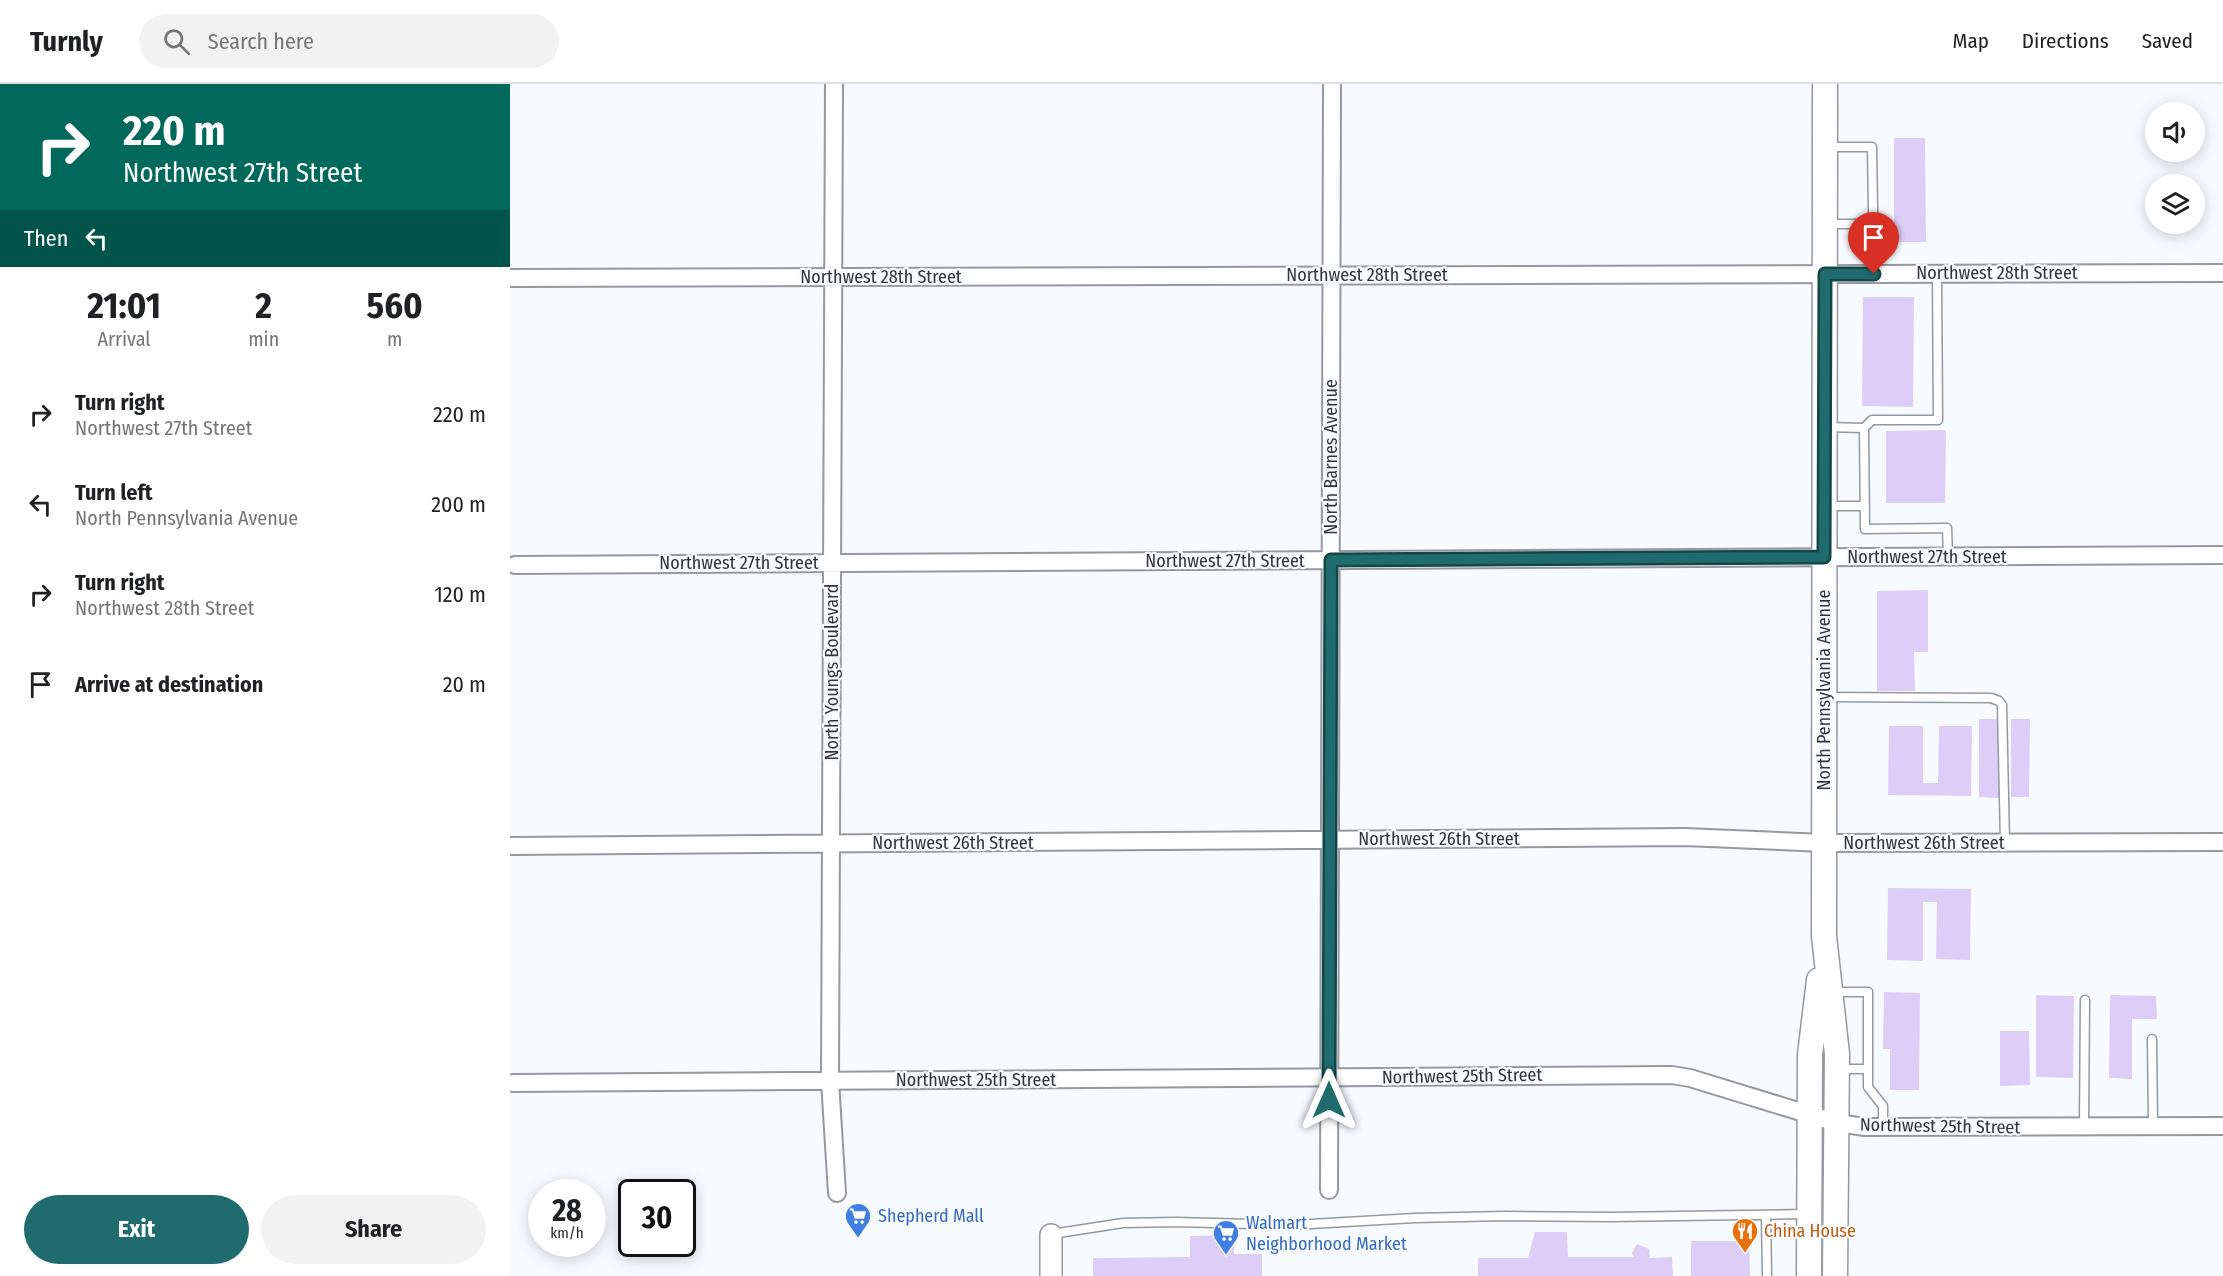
<!DOCTYPE html>
<html lang="en">
<head>
<meta charset="utf-8">
<style>
  :root { --surface:#fff; --page:#f2f2f2; --text:#202124; --muted:#757577; --line:#e0e0e0; --accent:#1f6b6e }
  body { margin:0; font-family:"Fira Sans Condensed",sans-serif; background:var(--page); color:var(--text); height:100vh; display:flex; flex-direction:column; font-size:22px; white-space:nowrap }
  * { box-sizing:border-box; margin:0 }
  p { font-size:20px; color:var(--muted) }
  .icon { flex:none; width:33px; height:33px; fill:none; stroke:currentColor; stroke-width:2; stroke-linecap:round; stroke-linejoin:round }
  .map { position:relative; flex:1; overflow:hidden }
  .panel { display:flex; flex-direction:column; background:var(--surface); width:510px }
  .panel>* { flex:none }
  .banner { background:#00695c; color:#fff; overflow:hidden }
  .fabs { position:absolute; left:1635px; top:18px; display:grid; gap:12px }
  .fabs a { display:grid; place-items:center; width:60px; height:60px; border-radius:50%; background:var(--surface); box-shadow:0 3px 15px #0003; font-size:30px }
  .speed { position:absolute; left:18px; top:1095px; display:flex; gap:12px; font-size:30px; font-weight:700; text-align:center }
  .speed>* { display:grid; place-content:center; width:78px; height:78px; border-radius:50%; background:var(--surface); box-shadow:0 3px 15px #0003; line-height:1 }
  .speed small { font-size:15px; font-weight:400 }
  .speed .limit { border:3px solid #111; border-radius:9px; background:#fff; color:#111 }
  .pin { position:absolute; display:grid; place-items:center; width:51px; height:51px; color:#fff; margin:-62px -26px; border-radius:50% 50% 50% 0; rotate:-45deg; box-shadow:0 0 6px #0007 }
  .pin .icon { rotate:45deg }
  .me { position:absolute; width:66px; margin:-33px; rotate:0deg; stroke-linejoin:round; filter:drop-shadow(0 0 4px #0008) }
  .turn { display:flex; align-items:center; gap:21px; height:126px; padding:0 24px; font-size:27px }
  .turn .icon { width:78px; height:78px; stroke-width:2.5 }
  .turn b { display:block; font-size:42px; line-height:51px }
  .then { display:flex; align-items:center; height:57px; padding:0 24px; background:#0003; gap:12px; font-size:22px }
  .eta { display:flex; justify-content:space-evenly; align-items:center; height:102px; text-align:center }
  .eta b { font-size:36px; font-weight:700; line-height:42px }
  .cta { display:flex; gap:12px; margin-top:auto; padding:12px 24px }
  .cta a { flex:1; height:69px; border-radius:36px; background:var(--accent); color:#fff; font-size:24px; font-weight:700; line-height:69px; text-align:center }
  .cta a+a { background:var(--page); color:var(--text) }
  ul { padding:0; list-style:none }
  li { display:flex; align-items:center; gap:18px; height:90px; padding:0 24px }
  li div { flex:1 }
  li b { display:block; font-size:22px }
  li em { font-style:normal }
  header { display:flex; align-items:center; gap:36px; box-sizing:border-box; height:84px; padding:0 30px; background:var(--surface); border-bottom:2px solid var(--line) }
  header strong { font-size:28px }
  nav { display:flex; gap:33px; margin-inline-start:auto; font-size:21px }
  .search { width:420px; height:54px; background:var(--page); display:flex; align-items:center; gap:15px; box-sizing:border-box; padding:0 21px; border-radius:33px; color:var(--muted); font-size:22px }
  main { display:flex; flex:1; min-height:0 }
  .map>svg:first-child { display:block }
  .building { fill:#decdf7 }
  .lines { fill:none; stroke-linecap:round; stroke-linejoin:round }
  .service-casing { stroke:#95989e; stroke-width:11 }
  .minor-casing { stroke:#95989e; stroke-width:20 }
  .tertiary-casing { stroke:#95989e; stroke-width:24 }
  .secondary-casing { stroke:#95989e; stroke-width:27 }
  .service { stroke:#fff; stroke-width:8 }
  .minor { stroke:#fff; stroke-width:16 }
  .tertiary { stroke:#fff; stroke-width:21 }
  .secondary { stroke:#fff; stroke-width:24 }
  .route-casing { stroke:#144648; stroke-width:15 }
  .route { stroke:#1f6b6e; stroke-width:10 }
  .labels { text-anchor:middle; stroke-width:4.5; stroke-linejoin:round; paint-order:stroke }
  .street-label { font-size:18px; fill:#333436; stroke:#f7faff }
  .shop-label { font-size:18px; fill:#366cbe; stroke:#f7faff; text-anchor:start }
  .food-label { font-size:18px; fill:#c56008; stroke:#f7faff; text-anchor:start }
</style>
</head>
<body>
<header>
<strong>Turnly</strong>
<div class="search"><svg class="icon" aria-label="search" viewBox="0 0 24 24"><circle cx="10" cy="10" r="6"/><path d="M15 15l6 6"/></svg>Search here</div>
<nav><a>Map</a><a>Directions</a><a>Saved</a></nav>
</header>
<main>
<section class="panel">
<div class="banner">
<div class="turn"><svg class="icon" aria-label="right" viewBox="0 0 24 24"><path d="M7 20v-9h11M14 6l5 5-5 5"/></svg><div><b>220 m</b>Northwest 27th Street</div></div>
<div class="then">Then<svg class="icon" aria-label="left" viewBox="0 0 24 24"><path d="M17 20v-9H6M10 6l-5 5 5 5"/></svg></div>
</div>
<div class="eta">
<div><b>21:01</b><p>Arrival</p></div>
<div><b>2</b><p>min</p></div>
<div><b>560</b><p>m</p></div>
</div>
<ul>
<li><svg class="icon" aria-label="right" viewBox="0 0 24 24"><path d="M7 20v-9h11M14 6l5 5-5 5"/></svg><div><b>Turn right</b><p>Northwest 27th Street</p></div><em>220 m</em></li>
<li><svg class="icon" aria-label="left" viewBox="0 0 24 24"><path d="M17 20v-9H6M10 6l-5 5 5 5"/></svg><div><b>Turn left</b><p>North Pennsylvania Avenue</p></div><em>200 m</em></li>
<li><svg class="icon" aria-label="right" viewBox="0 0 24 24"><path d="M7 20v-9h11M14 6l5 5-5 5"/></svg><div><b>Turn right</b><p>Northwest 28th Street</p></div><em>120 m</em></li>
<li><svg class="icon" aria-label="arrive" viewBox="0 0 24 24"><path d="M6 21V4h12l-3 4 3 4H6"/></svg><div><b>Arrive at destination</b></div><em>20 m</em></li>
</ul>
<div class="cta"><a>Exit</a><a>Share</a></div>
</section>
<div class="map">
<svg width="1713" height="1192" viewBox="0 0 1713 1192">
  <rect width="100%" height="100%" fill="#f7faff"/>
  <path class="building" d="M 1384,54 L 1415,54 L 1416,158 L 1384,158 Z
    M 1353,213 L 1404,213 L 1403,323 L 1352,322 Z
    M 1436,346 L 1435,419 L 1376,419 L 1376,347 Z
    M 1418,506 L 1418,568 L 1404,568 L 1405,607 L 1367,607 L 1367,507 Z
    M 1469,635 L 1489,635 L 1489,714 L 1469,713 Z
    M 1501,635 L 1520,635 L 1519,713 L 1501,713 Z
    M 1379,642 L 1413,642 L 1413,699 L 1428,699 L 1429,642 L 1462,642 L 1461,712 L 1378,711 Z
    M 1378,804 L 1461,805 L 1460,876 L 1426,875 L 1427,818 L 1413,818 L 1413,877 L 1377,876 Z
    M 1374,908 L 1410,909 L 1409,1006 L 1380,1006 L 1380,965 L 1373,965 Z
    M 1526,911 L 1564,912 L 1563,994 L 1526,993 Z
    M 1600,911 L 1646,912 L 1647,935 L 1622,935 L 1622,995 L 1599,994 Z
    M 1490,947 L 1519,947 L 1520,1001 L 1490,1002 Z
    M 1025,1148 L 1057,1148 L 1058,1173 L 1124,1173 L 1122,1169 L 1127,1160 L 1139,1165 L 1140,1174 L 1162,1173 L 1163,1192 L 968,1192 L 968,1174 L 1018,1174 Z
    M 724,1151 L 724,1170 L 752,1170 L 752,1192 L 583,1192 L 583,1174 L 680,1173 L 680,1152 Z
    M 1181,1157 L 1239,1157 L 1240,1192 L 1181,1192 Z"/>
  <g class="lines">
    <g class="service-casing">
      <path id="service" d="M 1315,63 L 1362,63 L 1364,190
        M 1316,140 L 1364,140
        M 1315,343 L 1354,344 L 1362,336 L 1428,336 L 1427,189
        M 1354,344 L 1355,445 L 1437,444 L 1438,473
        M 1318,422 L 1355,422
        M 1315,613 L 1481,614 L 1489,617 L 1492,621 L 1495,759
        M 1323,908 L 1358,908 L 1358,985 L 1330,985
        M 1642,955 L 1643,1042
        M 1358,985 L 1358,1003 L 1373,1022 L 1373,1043
        M 1574,1042 L 1575,916
        M 1256,1131 L 1257,1192
        M 542,1150 L 613,1139 L 666,1138 L 783,1141 L 905,1134 L 995,1132 L 1101,1133 L 1296,1130"/>
    </g>
    <g class="minor-casing">
      <path id="minor" d="M 324,0 L 320,997 L 327,1109
        M 0,194 L 1713,189
        M 5,481 L 1713,471
        M 0,762 L 1175,753 L 1314,759 L 1713,758
        M 3,999 L 1162,991 L 1180,994 L 1327,1039 L 1355,1043 L 1713,1042
        M 819,1106 L 822,0"/>
    </g>
    <g class="tertiary-casing">
      <path id="tertiary" d="M 541,1151 L 541,1192"/>
    </g>
    <g class="secondary-casing">
      <path id="secondary" d="M 1315,0 L 1314,852 L 1327,970 L 1325,1192
        M 1299,1192 L 1300,971 L 1309,896"/>
    </g>
    <use href="#service" class="service"/>
    <use href="#minor" class="minor"/>
    <use href="#tertiary" class="tertiary"/>
    <use href="#secondary" class="secondary"/>
  </g>
  <g class="lines">
    <g class="route-casing">
      <path id="route" d="M 819,1016 L 821,476 L 1314,473 L 1315,190 L 1364,190"/>
    </g>
    <use href="#route" class="route"/>
  </g>
  <defs>
    <g id="supermarket-pin" transform="scale(1.35)"><path d="M0 17L-7.5 6A9.5 9.5 0 1 1 7.5 6Z" fill="#3f7fe0" stroke="#f7faff"/><path d="M-6-5.5h2.5l.6 2H6L4.5 2H-2.5L-4.4-4H-6ZM-1.5 3.2a1.3 1.3 0 1 0 .1 0ZM3 3.2a1.3 1.3 0 1 0 .1 0Z" fill="#fff"/></g>
    <g id="restaurant-pin" transform="scale(1.35)"><path d="M0 17L-7.5 6A9.5 9.5 0 1 1 7.5 6Z" fill="#e8710a" stroke="#f7faff"/><path d="M-5-6h1v4h1v-4h1v4h1v-4h1v5L-1.5 .5V6h-2V.5L-5-1ZM5-6V6H3V1.5H1.5Q1.5-4 5-6Z" fill="#fff"/></g>
  </defs>
  <g fill-rule="evenodd">
    <use href="#supermarket-pin" x="348" y="1132"/>
    <use href="#restaurant-pin" x="1235" y="1147"/>
    <use href="#supermarket-pin" x="716" y="1149"/>
  </g>
  <g class="labels">
    <g class="street-label">
      <text x="1487" y="195">Northwest 28th Street</text>
      <text x="857" y="197">Northwest 28th Street</text>
      <text x="371" y="199">Northwest 28th Street</text>
      <text transform="translate(821 373) rotate(-90)" y="6">North Barnes Avenue</text>
      <text x="1417" y="479">Northwest 27th Street</text>
      <text x="715" y="483">Northwest 27th Street</text>
      <text x="229" y="485">Northwest 27th Street</text>
      <text transform="translate(322 588) rotate(-90)" y="6">North Youngs Boulevard</text>
      <text transform="translate(1314 606) rotate(-90)" y="6">North Pennsylvania Avenue</text>
      <text x="929" y="761">Northwest 26th Street</text>
      <text x="443" y="765">Northwest 26th Street</text>
      <text x="1414" y="765">Northwest 26th Street</text>
      <text transform="translate(952 992) rotate(-1)" y="6">Northwest 25th Street</text>
      <text x="466" y="1002">Northwest 25th Street</text>
      <text transform="translate(1430 1042) rotate(1)" y="6">Northwest 25th Street</text>
    </g>
    <g class="shop-label">
      <text x="368" y="1138">Shepherd Mall</text>
      <text x="736" y="1145">Walmart<tspan x="736" dy="21">Neighborhood Market</tspan></text>
    </g>
    <g class="food-label">
      <text x="1254" y="1153">China House</text>
    </g>
  </g>
</svg>
<div class="fabs">
<a><svg class="icon" aria-label="sound" viewBox="0 0 24 24"><path d="M4 9h4l5-4v14l-5-4H4zM17 9q2 3 0 6"/></svg></a>
<a><svg class="icon" aria-label="layers" viewBox="0 0 24 24"><path d="M12 4l9 5-9 5-9-5zM3 14l9 5 9-5"/></svg></a>
</div>
<div class="speed"><div>28<small>km/h</small></div><div class="limit">30</div></div>
<div class="pin" style="left:1364px;top:190px;background:#d93025"><svg class="icon" aria-label="arrive" viewBox="0 0 24 24"><path d="M6 21V4h12l-3 4 3 4H6"/></svg></div>
<svg class="me" style="left:819px;top:1016px" viewBox="-20 -20 40 40"><path d="M0-17L14 15 0 8-14 15z" fill="#1f6b6e" stroke="#fff" stroke-width="4"/></svg>
</div>
</main>
</body>
</html>
